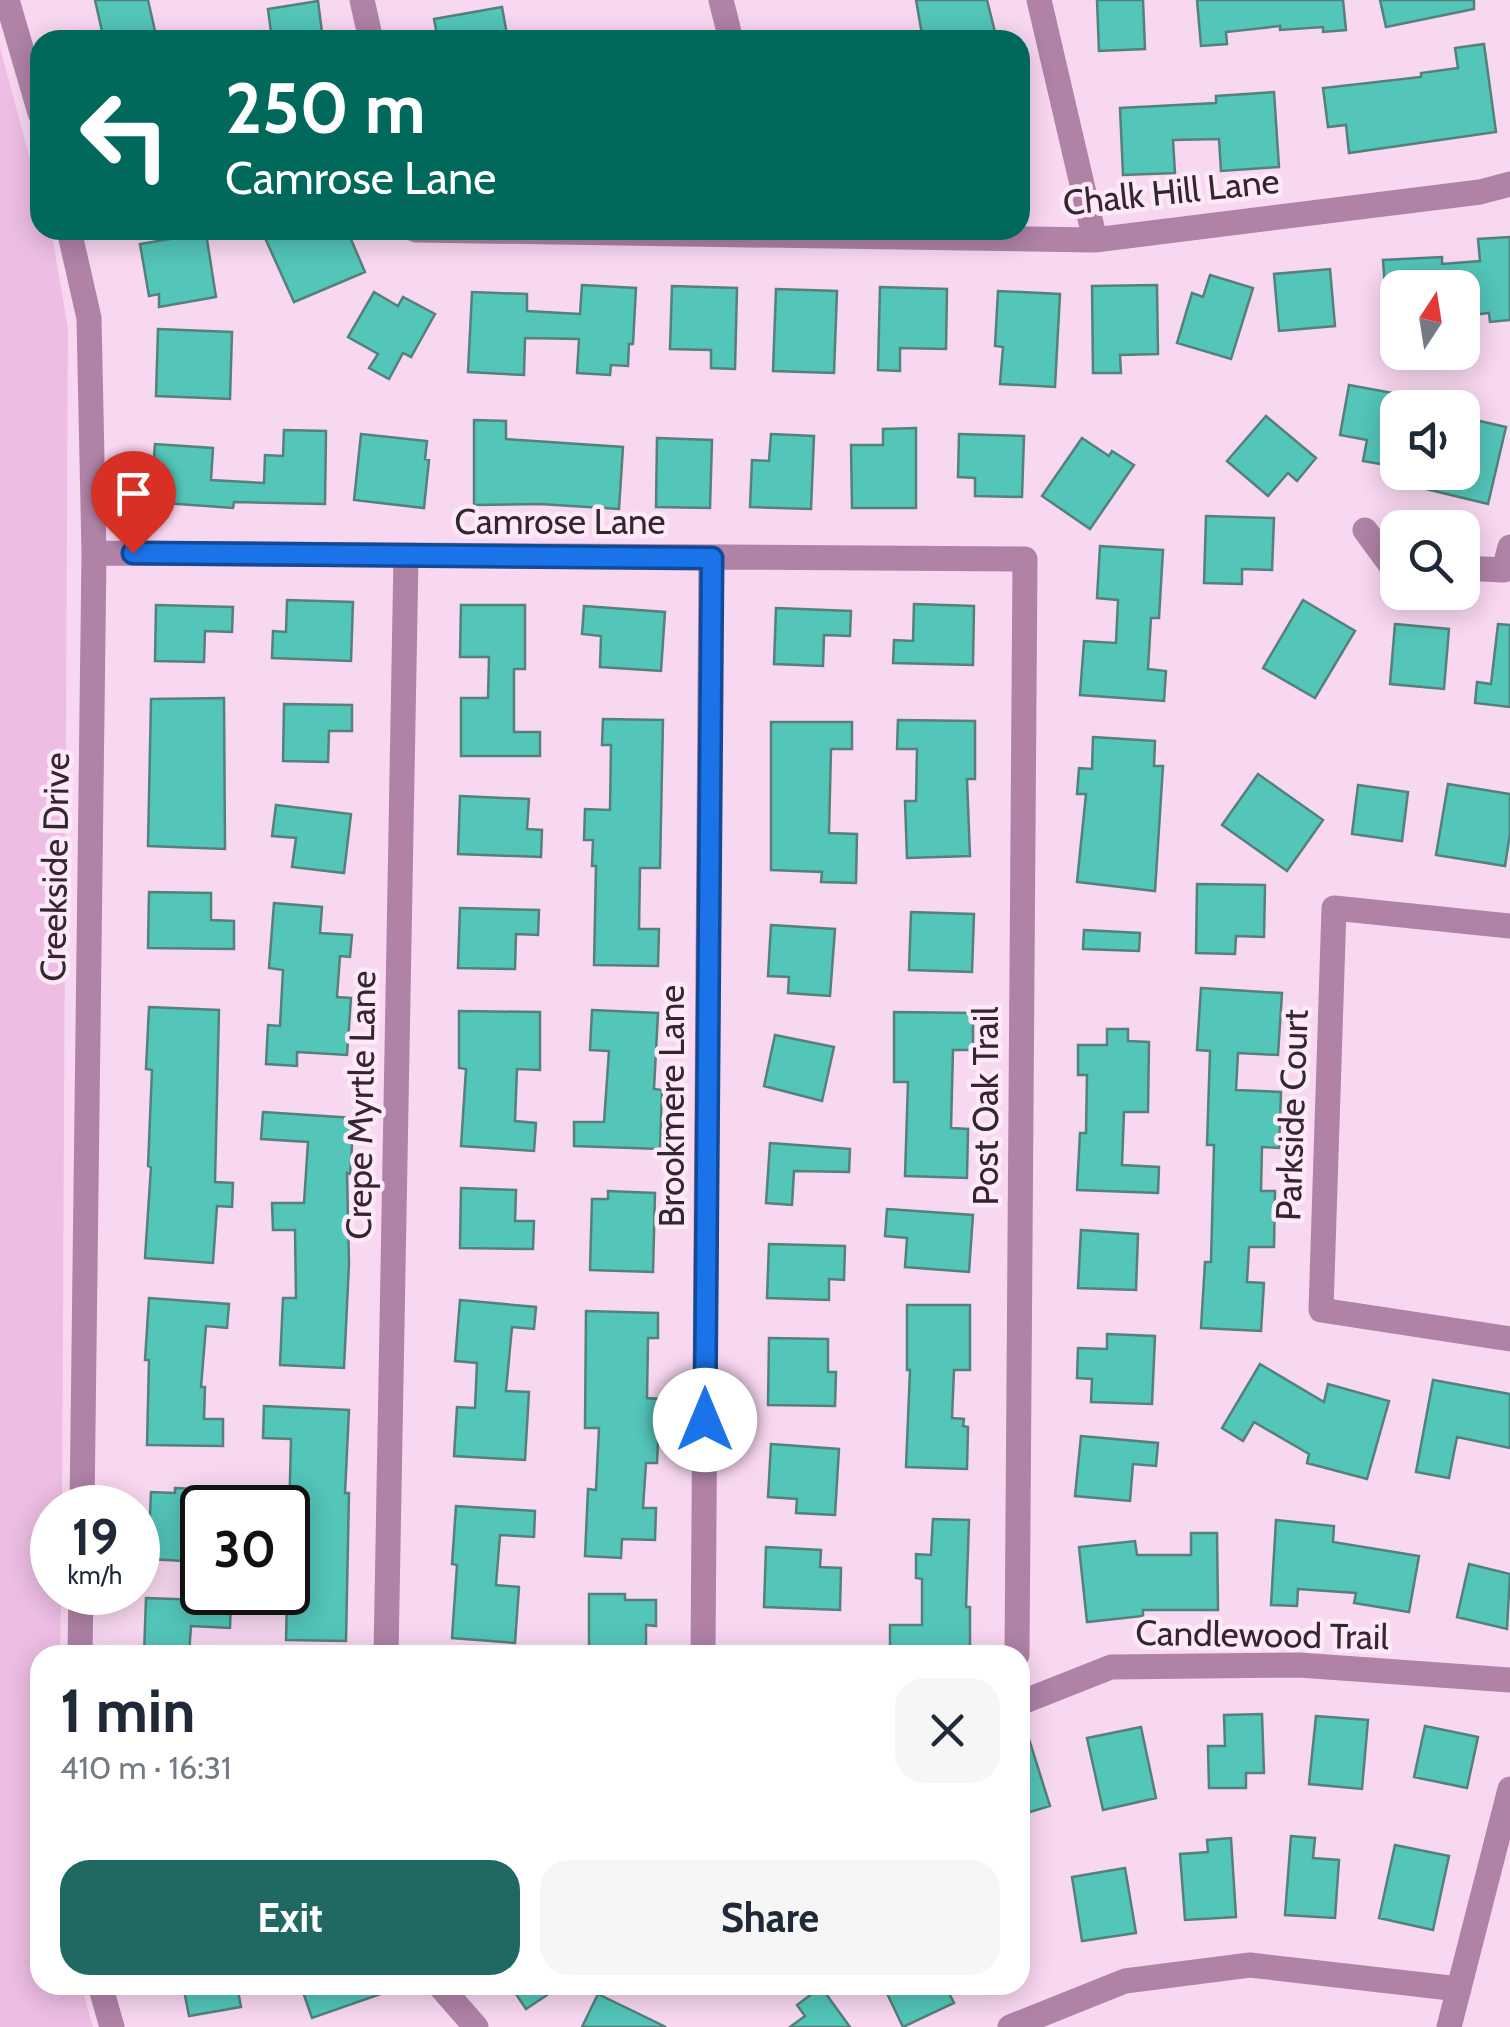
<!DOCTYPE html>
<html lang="en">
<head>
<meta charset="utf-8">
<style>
  :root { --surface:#fff; --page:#f6f6f7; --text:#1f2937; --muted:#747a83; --accent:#1f6962 }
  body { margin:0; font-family:Cabin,sans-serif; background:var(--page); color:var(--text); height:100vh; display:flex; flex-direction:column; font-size:38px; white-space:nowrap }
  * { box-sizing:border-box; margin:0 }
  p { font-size:32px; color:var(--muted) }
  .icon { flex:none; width:55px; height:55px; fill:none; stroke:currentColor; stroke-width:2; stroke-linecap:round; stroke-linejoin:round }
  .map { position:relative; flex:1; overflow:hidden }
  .drawer { position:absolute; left:30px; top:1645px; width:1000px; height:350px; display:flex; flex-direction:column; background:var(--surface); border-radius:30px; box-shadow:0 5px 25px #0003 }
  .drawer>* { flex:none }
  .guide { position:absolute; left:30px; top:30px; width:1000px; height:210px; border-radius:30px; box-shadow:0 5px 25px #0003; background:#00695c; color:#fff; overflow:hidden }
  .needle { width:65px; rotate:12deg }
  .controls { position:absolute; left:1380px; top:270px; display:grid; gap:20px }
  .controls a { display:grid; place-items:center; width:100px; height:100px; border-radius:20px; background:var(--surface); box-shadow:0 5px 25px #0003; font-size:50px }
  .speed { position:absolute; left:30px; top:1485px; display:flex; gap:20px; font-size:50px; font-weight:700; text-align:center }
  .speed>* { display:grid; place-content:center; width:130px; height:130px; border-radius:50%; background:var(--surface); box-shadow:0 5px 25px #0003; line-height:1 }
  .speed small { font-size:25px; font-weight:400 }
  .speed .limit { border:5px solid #111; border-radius:15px; background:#fff; color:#111 }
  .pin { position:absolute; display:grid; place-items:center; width:85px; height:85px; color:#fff; margin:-102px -42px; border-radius:50% 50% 50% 0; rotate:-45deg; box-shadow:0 0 10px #0007 }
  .pin .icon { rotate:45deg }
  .me { position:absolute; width:110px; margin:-55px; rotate:0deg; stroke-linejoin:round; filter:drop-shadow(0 0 8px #0008) }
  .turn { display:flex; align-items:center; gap:35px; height:210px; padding:0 30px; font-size:45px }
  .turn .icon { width:130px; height:130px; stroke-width:2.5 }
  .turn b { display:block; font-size:70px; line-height:85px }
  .round { display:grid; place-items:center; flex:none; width:105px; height:105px; border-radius:30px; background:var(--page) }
  .overview { display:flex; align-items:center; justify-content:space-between; height:170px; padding:0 30px }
  h1 { font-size:60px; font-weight:700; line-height:75px }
  .action { display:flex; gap:20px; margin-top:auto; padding:20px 30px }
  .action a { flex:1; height:115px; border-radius:30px; background:var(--accent); color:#fff; font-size:40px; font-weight:700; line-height:115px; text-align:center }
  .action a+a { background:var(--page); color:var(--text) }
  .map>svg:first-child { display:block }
  .green { fill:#edbde3 }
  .building { fill:#53c5b9; stroke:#54817b; stroke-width:2.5 }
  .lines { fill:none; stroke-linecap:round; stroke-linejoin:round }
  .minor { stroke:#af82a6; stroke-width:25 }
  .route-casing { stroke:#114b97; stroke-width:25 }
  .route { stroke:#1a73e8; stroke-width:18 }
  .labels { text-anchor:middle; stroke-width:9; stroke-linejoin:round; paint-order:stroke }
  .street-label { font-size:35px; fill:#332630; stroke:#fde9f8 }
</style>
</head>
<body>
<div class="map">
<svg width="1510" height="2027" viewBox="0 0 1510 2027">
  <rect width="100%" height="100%" fill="#f8d7f1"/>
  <path class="green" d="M 0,48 L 40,196 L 40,230 L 50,230 L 53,241 L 68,329 L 62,1507 L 52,1508 L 52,1592 L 61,1593 L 60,1655 L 40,1655 L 40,1985 L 81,1985 L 93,2027 L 0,2027 Z"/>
  <path class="building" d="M 95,0 L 148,0 L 157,40 L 104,40 Z
    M 916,0 L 987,0 L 997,40 L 923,40 Z
    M 1097,0 L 1143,0 L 1145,49 L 1099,51 Z
    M 1197,0 L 1343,0 L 1346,30 L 1323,32 L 1323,27 L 1280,30 L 1280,26 L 1226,32 L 1227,44 L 1201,46 Z
    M 1380,0 L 1474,0 L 1474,9 L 1386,27 Z
    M 318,1 L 323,40 L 272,40 L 268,9 Z
    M 502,7 L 508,40 L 438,40 L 434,19 Z
    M 1484,44 L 1496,132 L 1349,153 L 1346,125 L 1328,127 L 1323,88 L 1421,77 L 1421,73 L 1458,68 L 1455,48 Z
    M 1274,92 L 1279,167 L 1221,171 L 1219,139 L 1173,140 L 1175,173 L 1123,175 L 1120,108 L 1216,103 L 1216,96 Z
    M 283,230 L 347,230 L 365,272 L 294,302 L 265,238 Z
    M 206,233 L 216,297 L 159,307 L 159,294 L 149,296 L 140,244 Z
    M 1510,237 L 1510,320 L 1490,322 L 1489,313 L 1471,315 L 1468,288 L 1385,288 L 1383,260 L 1442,257 L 1442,264 L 1480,261 L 1478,239 Z
    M 1330,269 L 1335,326 L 1279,331 L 1274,274 Z
    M 1210,275 L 1253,288 L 1231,359 L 1177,343 L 1192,293 L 1203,297 Z
    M 582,285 L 636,288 L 633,344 L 629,344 L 628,366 L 611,365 L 610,375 L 577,373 L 579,339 L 525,338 L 524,375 L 468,372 L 472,292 L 527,294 L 527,311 L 580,314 Z
    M 1157,285 L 1158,354 L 1120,355 L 1121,373 L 1093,373 L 1092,286 Z
    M 672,286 L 737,288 L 735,369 L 711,368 L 711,350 L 670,349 Z
    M 880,287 L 947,289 L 946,349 L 900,348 L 900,371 L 878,370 Z
    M 776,289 L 837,291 L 834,373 L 773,371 Z
    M 998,291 L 1060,294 L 1055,387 L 1000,384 L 1003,347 L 995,346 Z
    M 374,292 L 398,306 L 403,297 L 435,314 L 411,357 L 403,353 L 389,379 L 369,368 L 378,354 L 348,337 Z
    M 158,329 L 232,332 L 230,399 L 156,396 Z
    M 1349,385 L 1398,394 L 1398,434 L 1392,466 L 1363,461 L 1367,440 L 1340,435 Z
    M 1266,416 L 1316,458 L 1297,481 L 1288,473 L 1268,496 L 1227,461 Z
    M 1471,419 L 1506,427 L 1488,504 L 1422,488 L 1426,472 L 1462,472 L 1462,427 L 1468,428 Z
    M 474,420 L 506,421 L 506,439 L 623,447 L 619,509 L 540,504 L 474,505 Z
    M 916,428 L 916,508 L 852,508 L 851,445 L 883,445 L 883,429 Z
    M 284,430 L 326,431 L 325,504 L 234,502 L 233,508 L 151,502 L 155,444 L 213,448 L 211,480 L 264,483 L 265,455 L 283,456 Z
    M 361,434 L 427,441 L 425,459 L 429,460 L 424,508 L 354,500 Z
    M 771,434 L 814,436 L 811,509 L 750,507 L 752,460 L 769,461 Z
    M 959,434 L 1024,436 L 1022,497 L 975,496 L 975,478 L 958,477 Z
    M 657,438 L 712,440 L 710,508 L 656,507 Z
    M 1082,438 L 1109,456 L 1112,451 L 1134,465 L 1090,529 L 1042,496 Z
    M 1206,516 L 1274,518 L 1272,570 L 1242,569 L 1242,584 L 1204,583 Z
    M 1100,546 L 1163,550 L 1159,618 L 1151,618 L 1148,669 L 1166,671 L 1164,701 L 1080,695 L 1084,641 L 1116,643 L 1118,600 L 1097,598 Z
    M 287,600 L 353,602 L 351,661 L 272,658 L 273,631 L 286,632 Z
    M 1303,600 L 1355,631 L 1315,698 L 1263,668 Z
    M 914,604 L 974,606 L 973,665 L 893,663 L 894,640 L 913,641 Z
    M 156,605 L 233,607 L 232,632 L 205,631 L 204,662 L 155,661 Z
    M 461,605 L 525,605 L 525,669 L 514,669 L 514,732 L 540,732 L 540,756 L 461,756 L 461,698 L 488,698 L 489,657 L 460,657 Z
    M 584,606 L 665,612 L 661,671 L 600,667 L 601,636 L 582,634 Z
    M 776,608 L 851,611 L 850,636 L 824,635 L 823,666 L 774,664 Z
    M 1395,624 L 1449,629 L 1444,689 L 1390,684 Z
    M 1498,624 L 1510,625 L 1510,707 L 1475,703 L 1477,682 L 1491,684 Z
    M 224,698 L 225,849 L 148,846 L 151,699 Z
    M 284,704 L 352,705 L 352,731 L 329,731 L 328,762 L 283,761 Z
    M 603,719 L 663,720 L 660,868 L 640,868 L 639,929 L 659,929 L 658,966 L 594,965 L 596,866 L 592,866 L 593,840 L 584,840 L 585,809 L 610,810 L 611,745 L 602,745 Z
    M 898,720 L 975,721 L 975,779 L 967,779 L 970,856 L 907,858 L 905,801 L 916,801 L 917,749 L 897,749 Z
    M 771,722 L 852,722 L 852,749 L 831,749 L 829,833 L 857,834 L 856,883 L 821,882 L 822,872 L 771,870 Z
    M 1093,737 L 1155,741 L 1154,766 L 1163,766 L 1155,891 L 1077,882 L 1086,794 L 1077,794 L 1079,768 L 1092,769 Z
    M 1258,774 L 1323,820 L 1287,871 L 1222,825 Z
    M 1448,784 L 1510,794 L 1510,834 L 1505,866 L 1436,855 Z
    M 1358,785 L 1408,792 L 1402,841 L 1352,834 Z
    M 460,796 L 529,799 L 527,829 L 542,830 L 541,857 L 458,854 Z
    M 276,805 L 351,814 L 344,873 L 292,867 L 296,838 L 272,836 Z
    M 1197,884 L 1265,885 L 1264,937 L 1236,936 L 1235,954 L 1196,953 Z
    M 149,892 L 211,893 L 211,920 L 234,921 L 234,949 L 148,948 Z
    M 274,903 L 322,907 L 320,933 L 352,935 L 350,957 L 340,956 L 337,997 L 351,998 L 347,1055 L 297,1052 L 297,1066 L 266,1064 L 268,1025 L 280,1026 L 283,970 L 269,968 Z
    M 460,908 L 539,910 L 538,935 L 516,934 L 515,969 L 458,968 Z
    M 911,912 L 974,914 L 972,972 L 909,970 Z
    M 771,925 L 835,929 L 830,996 L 788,993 L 789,977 L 768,976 Z
    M 1084,930 L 1140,933 L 1139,951 L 1083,949 Z
    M 1201,988 L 1282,993 L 1278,1055 L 1238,1053 L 1236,1090 L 1281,1092 L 1279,1148 L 1262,1147 L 1261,1191 L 1275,1191 L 1274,1247 L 1249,1247 L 1247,1282 L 1264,1283 L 1261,1331 L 1201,1328 L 1205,1262 L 1211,1262 L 1214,1145 L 1207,1145 L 1210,1051 L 1197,1050 Z
    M 149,1007 L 219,1010 L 215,1182 L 233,1183 L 232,1207 L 217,1206 L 213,1263 L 145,1258 L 151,1167 L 148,1166 L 152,1070 L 146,1069 Z
    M 592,1010 L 658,1013 L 654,1089 L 662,1090 L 660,1149 L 574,1146 L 574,1122 L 604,1122 L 609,1051 L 590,1050 Z
    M 459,1011 L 540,1012 L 540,1070 L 517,1069 L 515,1121 L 536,1123 L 534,1151 L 461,1146 L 466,1069 L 459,1068 Z
    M 894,1012 L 973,1013 L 973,1050 L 953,1050 L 951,1128 L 968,1129 L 967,1178 L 905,1176 L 908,1082 L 894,1082 Z
    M 1107,1029 L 1128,1029 L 1128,1041 L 1149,1042 L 1148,1112 L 1124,1112 L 1122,1165 L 1159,1167 L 1158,1193 L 1077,1190 L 1080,1133 L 1086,1133 L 1087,1075 L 1078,1075 L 1078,1045 L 1107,1045 Z
    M 775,1035 L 834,1047 L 822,1101 L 764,1086 Z
    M 263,1112 L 354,1118 L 350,1174 L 347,1173 L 349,1264 L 344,1368 L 280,1365 L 283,1298 L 296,1298 L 295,1230 L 273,1230 L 272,1203 L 304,1203 L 308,1142 L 261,1139 Z
    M 770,1143 L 850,1149 L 849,1172 L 794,1171 L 792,1205 L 766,1203 Z
    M 461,1188 L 516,1190 L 515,1221 L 534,1221 L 533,1249 L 460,1248 Z
    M 608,1191 L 655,1193 L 653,1272 L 590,1270 L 592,1199 L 608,1199 Z
    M 887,1209 L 973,1215 L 969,1272 L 905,1267 L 907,1238 L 885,1236 Z
    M 1081,1230 L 1138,1234 L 1136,1290 L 1078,1288 Z
    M 769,1244 L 845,1246 L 844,1280 L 829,1279 L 829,1300 L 767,1298 Z
    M 149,1298 L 229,1304 L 227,1328 L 206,1326 L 201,1387 L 205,1387 L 204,1419 L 223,1419 L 223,1446 L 147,1445 L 149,1360 L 145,1360 Z
    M 460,1300 L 536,1307 L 534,1329 L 512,1327 L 506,1391 L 529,1392 L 525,1460 L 454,1456 L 457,1407 L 475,1408 L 477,1363 L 455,1361 Z
    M 907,1305 L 970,1305 L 970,1370 L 954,1370 L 952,1418 L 964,1419 L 963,1426 L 968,1427 L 967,1469 L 906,1467 L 910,1370 L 907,1370 Z
    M 586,1311 L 658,1313 L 658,1338 L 648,1338 L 647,1398 L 660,1399 L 657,1463 L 646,1463 L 643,1508 L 656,1508 L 655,1540 L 622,1539 L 621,1558 L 585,1556 L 588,1489 L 596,1490 L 599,1428 L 585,1428 Z
    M 1107,1334 L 1155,1336 L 1152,1404 L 1091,1402 L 1092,1379 L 1077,1378 L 1078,1348 L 1107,1349 Z
    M 769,1338 L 828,1339 L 828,1372 L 836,1372 L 835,1406 L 768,1405 Z
    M 1260,1364 L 1324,1402 L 1328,1384 L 1389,1401 L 1367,1479 L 1307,1463 L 1309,1454 L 1254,1422 L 1243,1441 L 1222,1428 Z
    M 1433,1380 L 1510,1394 L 1510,1448 L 1457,1437 L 1449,1478 L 1416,1472 Z
    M 264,1406 L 349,1410 L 345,1493 L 349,1493 L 346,1641 L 286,1640 L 291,1439 L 263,1438 Z
    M 1081,1436 L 1158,1443 L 1156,1466 L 1133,1464 L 1130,1501 L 1075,1496 Z
    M 771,1444 L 839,1449 L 835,1515 L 796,1513 L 797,1499 L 768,1497 Z
    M 175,1488 L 215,1490 L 214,1508 L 202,1508 L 202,1562 L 148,1559 L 151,1492 L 175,1493 Z
    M 456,1506 L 535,1511 L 534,1537 L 500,1535 L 496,1585 L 519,1587 L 515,1643 L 452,1638 L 457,1565 L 452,1564 Z
    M 933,1519 L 969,1520 L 966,1607 L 970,1607 L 970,1655 L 890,1655 L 890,1625 L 922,1625 L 922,1579 L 916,1578 L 916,1554 L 931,1555 Z
    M 1276,1520 L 1334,1526 L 1333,1542 L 1419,1556 L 1409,1612 L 1354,1603 L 1356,1593 L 1298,1589 L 1297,1606 L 1271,1605 Z
    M 1191,1533 L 1217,1533 L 1218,1610 L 1143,1610 L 1143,1616 L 1087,1622 L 1079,1547 L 1135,1541 L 1137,1555 L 1191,1555 Z
    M 766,1547 L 821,1550 L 820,1567 L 841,1568 L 840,1610 L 764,1607 Z
    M 1469,1564 L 1510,1574 L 1507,1629 L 1457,1617 Z
    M 589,1594 L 625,1594 L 625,1600 L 656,1600 L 656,1626 L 646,1625 L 646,1655 L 589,1655 Z
    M 146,1598 L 231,1601 L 230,1628 L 191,1626 L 189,1655 L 144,1655 Z
    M 1262,1714 L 1264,1773 L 1246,1773 L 1246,1788 L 1209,1788 L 1208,1746 L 1225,1746 L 1224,1715 Z
    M 1316,1716 L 1368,1720 L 1362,1789 L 1309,1784 Z
    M 1024,1723 L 1050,1806 L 1020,1815 L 1020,1724 Z
    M 1425,1726 L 1478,1737 L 1467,1788 L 1414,1777 Z
    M 1141,1727 L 1156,1798 L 1103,1810 L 1087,1738 Z
    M 1291,1836 L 1315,1838 L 1313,1858 L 1339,1860 L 1335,1918 L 1285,1915 Z
    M 1231,1838 L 1236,1917 L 1185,1920 L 1180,1854 L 1208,1852 L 1207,1840 Z
    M 1395,1845 L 1449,1856 L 1433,1930 L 1379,1918 Z
    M 1125,1868 L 1136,1933 L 1082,1941 L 1072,1877 Z
    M 183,1985 L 237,1985 L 241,2007 L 189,2016 Z
    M 321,1985 L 397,1985 L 398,1988 L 312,2018 L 304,1995 L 323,1989 Z
    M 510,1985 L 562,1985 L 526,2009 Z
    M 883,1985 L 945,1985 L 954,2003 L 903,2027 Z
    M 821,1987 L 850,2027 L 790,2027 L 805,2016 L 797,2005 Z
    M 598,1994 L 666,2027 L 582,2027 Z"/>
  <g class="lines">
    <path class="minor" d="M 7,0 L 40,113
      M 362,0 L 371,40
      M 721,0 L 731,40
      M 1039,0 L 1095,240
      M 69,230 L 89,318 L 94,553 L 82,1508
      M 416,230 L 1095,240 L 1480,192 L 1510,184
      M 1365,530 L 1390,564 L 1398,564
      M 94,553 L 1025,559 L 1017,1655
      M 1462,568 L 1504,570 L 1510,547
      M 1510,926 L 1334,908 L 1321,1310 L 1510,1339
      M 80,1655 L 81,1592
      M 386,1655 L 406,556
      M 703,1655 L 711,558
      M 1020,1703 L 1111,1667 L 1299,1665 L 1510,1680
      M 100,1985 L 112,2027
      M 439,1985 L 476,2027
      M 1010,2027 L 1125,1981 L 1250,1965 L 1459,1989
      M 1449,2027 L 1510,1789"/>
  </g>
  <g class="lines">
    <g class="route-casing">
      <path id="route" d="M 133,553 L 712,558 L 705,1420"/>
    </g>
    <use href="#route" class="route"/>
  </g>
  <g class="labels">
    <g class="street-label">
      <text transform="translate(1171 192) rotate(-6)" y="12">Chalk Hill Lane</text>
      <text x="560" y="534">Camrose Lane</text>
      <text transform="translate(55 867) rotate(-89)" y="12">Creekside Drive</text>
      <text transform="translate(361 1105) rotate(-89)" y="12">Crepe Myrtle Lane</text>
      <text transform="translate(672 1106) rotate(-90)" y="12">Brookmere Lane</text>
      <text transform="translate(986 1106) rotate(-90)" y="12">Post Oak Trail</text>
      <text transform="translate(1292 1115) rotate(-88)" y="12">Parkside Court</text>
      <text transform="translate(1262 1635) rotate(1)" y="12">Candlewood Trail</text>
    </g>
  </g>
</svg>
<div class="controls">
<a><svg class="needle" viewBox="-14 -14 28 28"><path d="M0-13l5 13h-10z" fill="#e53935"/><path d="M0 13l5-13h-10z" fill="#747a83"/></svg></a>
<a><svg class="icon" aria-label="sound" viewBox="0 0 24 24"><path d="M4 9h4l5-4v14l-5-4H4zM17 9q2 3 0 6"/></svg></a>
<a><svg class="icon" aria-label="search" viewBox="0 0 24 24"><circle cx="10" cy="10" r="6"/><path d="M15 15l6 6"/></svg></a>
</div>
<div class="speed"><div>19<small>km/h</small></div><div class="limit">30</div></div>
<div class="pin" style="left:133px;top:553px;background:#d93025"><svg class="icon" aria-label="arrive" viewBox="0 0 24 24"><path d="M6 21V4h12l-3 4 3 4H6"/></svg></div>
<svg class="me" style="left:705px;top:1420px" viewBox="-20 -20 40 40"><circle r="19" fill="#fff"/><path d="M0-13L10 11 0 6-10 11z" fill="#1a73e8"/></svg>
<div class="guide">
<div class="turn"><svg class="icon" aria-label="left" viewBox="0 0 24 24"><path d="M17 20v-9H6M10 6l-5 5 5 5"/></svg><div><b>250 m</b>Camrose Lane</div></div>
</div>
<section class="drawer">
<div class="overview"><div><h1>1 min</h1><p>410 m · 16:31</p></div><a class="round"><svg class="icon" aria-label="close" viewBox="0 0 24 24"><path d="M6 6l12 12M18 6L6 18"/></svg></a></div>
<div class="action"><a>Exit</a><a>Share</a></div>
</section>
</div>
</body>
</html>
